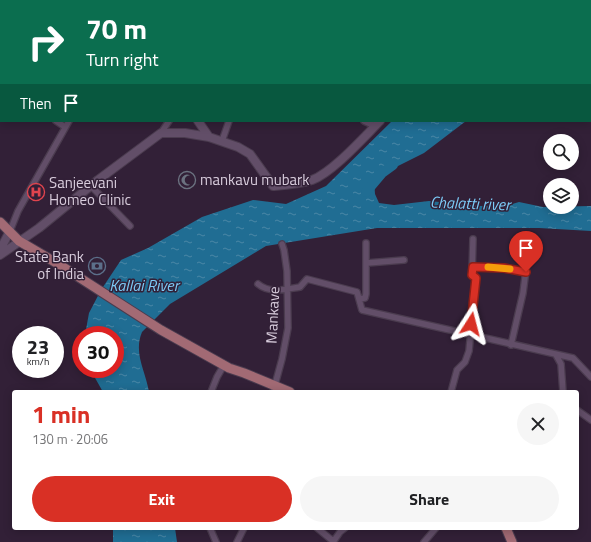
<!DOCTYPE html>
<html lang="en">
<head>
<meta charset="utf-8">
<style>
  :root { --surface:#fff; --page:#f6f6f6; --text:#202124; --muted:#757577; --accent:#d93025 }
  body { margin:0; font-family:"Titillium Web",sans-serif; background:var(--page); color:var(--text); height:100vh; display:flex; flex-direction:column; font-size:15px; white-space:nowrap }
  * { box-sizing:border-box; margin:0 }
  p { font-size:13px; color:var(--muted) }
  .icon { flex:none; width:22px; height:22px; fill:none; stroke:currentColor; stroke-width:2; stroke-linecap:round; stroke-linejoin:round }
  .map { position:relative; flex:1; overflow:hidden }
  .panel { position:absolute; left:12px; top:390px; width:567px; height:140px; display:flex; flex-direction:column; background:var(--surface); border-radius:4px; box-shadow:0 2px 10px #0003 }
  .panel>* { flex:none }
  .banner { position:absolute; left:0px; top:0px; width:591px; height:122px; box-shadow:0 2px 10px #0003; background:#0b6e4f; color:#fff; overflow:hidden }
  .controls { position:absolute; left:543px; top:134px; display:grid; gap:8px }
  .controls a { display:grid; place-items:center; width:36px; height:36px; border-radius:50%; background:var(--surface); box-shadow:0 2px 10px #0003; font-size:20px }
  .speed { position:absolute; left:12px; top:326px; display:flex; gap:8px; font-size:20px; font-weight:700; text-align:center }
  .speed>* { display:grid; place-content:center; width:52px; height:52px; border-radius:50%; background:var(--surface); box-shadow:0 2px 10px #0003; line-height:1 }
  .speed small { font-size:10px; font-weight:400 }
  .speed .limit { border:6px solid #d22; background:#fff; color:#111 }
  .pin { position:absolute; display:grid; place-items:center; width:34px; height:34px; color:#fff; margin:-41px -17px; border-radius:50% 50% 50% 0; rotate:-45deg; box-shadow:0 0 4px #0007 }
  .pin .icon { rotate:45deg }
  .me { position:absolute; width:44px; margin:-22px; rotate:9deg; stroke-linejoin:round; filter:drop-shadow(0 0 3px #0008) }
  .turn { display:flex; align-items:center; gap:14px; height:84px; padding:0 20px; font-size:18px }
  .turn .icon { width:52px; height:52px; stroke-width:2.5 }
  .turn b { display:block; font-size:28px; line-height:34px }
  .then { display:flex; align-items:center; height:38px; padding:0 20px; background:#0003; gap:8px; font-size:15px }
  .round { display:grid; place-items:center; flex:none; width:42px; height:42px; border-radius:21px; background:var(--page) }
  .summary { display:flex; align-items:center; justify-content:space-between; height:68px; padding:0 20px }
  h1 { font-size:24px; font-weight:700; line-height:30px; color:var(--accent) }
  .action { display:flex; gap:8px; margin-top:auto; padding:8px 20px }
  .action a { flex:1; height:46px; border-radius:24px; background:var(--accent); color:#fff; font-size:16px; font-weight:700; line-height:46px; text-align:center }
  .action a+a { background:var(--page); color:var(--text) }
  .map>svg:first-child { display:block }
  .water { fill:url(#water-ripples) }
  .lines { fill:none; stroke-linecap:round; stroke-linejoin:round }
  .river { stroke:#206d93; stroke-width:10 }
  .lane-casing { stroke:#4b3c4f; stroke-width:5 }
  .street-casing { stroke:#4b3c4f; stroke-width:8 }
  .secondary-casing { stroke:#4b3c4f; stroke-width:10 }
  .primary-casing { stroke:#4b3c4f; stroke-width:11 }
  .lane { stroke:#624e68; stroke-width:3 }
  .street { stroke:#624e68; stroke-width:5.5 }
  .secondary { stroke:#624e68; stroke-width:8 }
  .primary { stroke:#a26a74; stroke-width:9 }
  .route-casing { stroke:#8d1f18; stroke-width:10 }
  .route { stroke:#d93025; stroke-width:7 }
  .slow { stroke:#f59e0b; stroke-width:7 }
  .labels { text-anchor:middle; stroke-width:3; stroke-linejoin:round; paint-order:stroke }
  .poi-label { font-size:15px; fill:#d8ccdc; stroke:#322037; text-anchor:start }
  .street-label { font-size:15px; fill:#d8ccdc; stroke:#322037 }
  .water-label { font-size:16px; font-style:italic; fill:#7ccaf6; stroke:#322037 }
</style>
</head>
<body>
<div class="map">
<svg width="591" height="542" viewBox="0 0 591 542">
  <defs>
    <pattern id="water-ripples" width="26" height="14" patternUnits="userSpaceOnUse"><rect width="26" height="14" fill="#206d93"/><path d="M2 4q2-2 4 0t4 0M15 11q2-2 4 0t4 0" fill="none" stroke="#4a87a6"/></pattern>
  </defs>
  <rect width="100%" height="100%" fill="#322037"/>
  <path class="water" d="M 392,121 L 466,121 L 424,153 L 380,175 L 374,180 L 375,194 L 379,203 L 394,205 L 429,201 L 481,206 L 509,205 L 519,202 L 543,207 L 591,206 L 591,231 L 539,228 L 377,228 L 266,246 L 170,304 L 142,332 C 133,353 146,372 149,392 L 103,392 L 90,369 L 115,369 L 115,335 L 85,335 L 89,313 L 101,290 L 121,260 L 148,248 L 202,217 L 253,200 L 286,204 L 326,186 Z
    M 113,528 L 175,528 L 177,542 L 113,542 Z"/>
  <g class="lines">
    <path class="river" d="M 366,192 L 382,173 L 393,165"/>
    <g class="lane-casing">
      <path id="lane" d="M 0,84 L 1,84"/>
    </g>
    <g class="street-casing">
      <path id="street" d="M 38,0 L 39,1
        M 110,1 L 110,0
        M 146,1 L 146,0
        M 237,1 L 237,0
        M 407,1 L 407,0
        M 479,1 L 480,0
        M 56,121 L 65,127
        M 364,121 L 375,126
        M 161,133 L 169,121
        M 222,141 L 229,121
        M 91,186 L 130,226
        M 10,231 L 18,211 L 69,121
        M 367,263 L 404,260
        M 473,267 L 504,268 L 525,272
        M 258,284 C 270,294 286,289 300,287 L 307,279 L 357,292 L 362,310 L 573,358 L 591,377
        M 359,299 L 365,298 L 366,294 L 366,243
        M 511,345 L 523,293 L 530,239
        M 556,355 L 561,364 L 563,392
        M 211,392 L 217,377 L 224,365
        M 273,392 L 282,359 L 288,328 L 287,271 L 284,250 L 282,244
        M 451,392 L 457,370 L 465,362 L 469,351 L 476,278 L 472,275 L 473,239
        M 577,410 L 591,420
        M 210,528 L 216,542
        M 317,528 L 333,541
        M 237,542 L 244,528
        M 333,542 L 340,532 L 345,528
        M 424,542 L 436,528"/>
    </g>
    <g class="secondary-casing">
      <path id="secondary" d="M 590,38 L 591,38
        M 198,121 L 209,137
        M 0,250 L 10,231
        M 0,255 L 39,228 L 98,180 L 161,133 L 185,133 L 209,137 L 238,147 L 250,154 L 273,186 C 286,185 300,184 312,180 C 333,172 364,137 380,121"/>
    </g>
    <g class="primary-casing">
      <path id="primary" d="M 0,222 L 19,241 L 60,265 L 161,330 L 229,368 L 244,373 L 290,392
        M 506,528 L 512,542"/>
    </g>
    <use href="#lane" class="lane"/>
    <use href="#street" class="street"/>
    <use href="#secondary" class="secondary"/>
    <use href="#primary" class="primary"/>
  </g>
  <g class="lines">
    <g class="route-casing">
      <path id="route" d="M 471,324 L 476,278 L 472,275 L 473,267 L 504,268 L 526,272"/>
    </g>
    <use href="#route" class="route"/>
    <path class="slow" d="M 488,267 L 510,269"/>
  </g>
  <defs>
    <g id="mosque-ring" transform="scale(0.9)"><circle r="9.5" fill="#322037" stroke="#6b7280" stroke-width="1.5"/><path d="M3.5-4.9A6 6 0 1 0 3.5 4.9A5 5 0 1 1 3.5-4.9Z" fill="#6b7280"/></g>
    <g id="hospital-ring" transform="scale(0.9)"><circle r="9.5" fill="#322037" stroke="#e0444e" stroke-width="1.5"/><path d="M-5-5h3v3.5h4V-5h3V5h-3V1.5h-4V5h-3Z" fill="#e0444e"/></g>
    <g id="bank-ring" transform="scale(0.9)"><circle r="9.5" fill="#322037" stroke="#5c6f8a" stroke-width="1.5"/><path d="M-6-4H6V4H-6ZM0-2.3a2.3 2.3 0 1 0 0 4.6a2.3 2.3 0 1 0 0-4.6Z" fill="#5c6f8a"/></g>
  </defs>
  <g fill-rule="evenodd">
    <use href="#mosque-ring" x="187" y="180"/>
    <use href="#hospital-ring" x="36" y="192"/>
    <use href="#bank-ring" x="97" y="266"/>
  </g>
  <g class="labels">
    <g class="poi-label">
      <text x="200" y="185">mankavu mubark</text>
      <text x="49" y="188">Sanjeevani<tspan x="49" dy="17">Homeo Clinic</tspan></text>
      <text x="84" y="262" text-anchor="end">State Bank<tspan x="84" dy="17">of India</tspan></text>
    </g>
    <g class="street-label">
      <text transform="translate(273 315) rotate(-87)" y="5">Mankave</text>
    </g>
    <g class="water-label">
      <text transform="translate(470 203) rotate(2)" y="6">Chalatti river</text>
      <text x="144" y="291">Kallai River</text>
    </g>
  </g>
</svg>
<div class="controls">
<a><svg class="icon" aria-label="search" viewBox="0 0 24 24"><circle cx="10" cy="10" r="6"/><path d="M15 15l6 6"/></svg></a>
<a><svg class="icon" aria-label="layers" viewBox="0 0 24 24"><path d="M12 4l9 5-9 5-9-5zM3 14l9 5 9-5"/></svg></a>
</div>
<div class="speed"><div>23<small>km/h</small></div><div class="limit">30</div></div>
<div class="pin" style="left:526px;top:272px;background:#d93025"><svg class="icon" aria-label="arrive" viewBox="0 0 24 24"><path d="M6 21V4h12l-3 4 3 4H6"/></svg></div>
<svg class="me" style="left:471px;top:324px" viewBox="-20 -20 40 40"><path d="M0-17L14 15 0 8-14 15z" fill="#d93025" stroke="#fff" stroke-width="4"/></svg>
<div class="banner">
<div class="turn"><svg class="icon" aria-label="right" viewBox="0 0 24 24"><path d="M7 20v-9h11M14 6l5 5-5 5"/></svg><div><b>70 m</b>Turn right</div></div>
<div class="then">Then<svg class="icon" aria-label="arrive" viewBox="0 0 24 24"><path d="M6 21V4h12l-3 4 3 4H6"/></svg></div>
</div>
<section class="panel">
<div class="summary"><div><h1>1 min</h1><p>130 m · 20:06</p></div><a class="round"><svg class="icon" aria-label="close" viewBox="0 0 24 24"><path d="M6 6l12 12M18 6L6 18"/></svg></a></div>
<div class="action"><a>Exit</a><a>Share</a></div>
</section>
</div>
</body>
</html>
